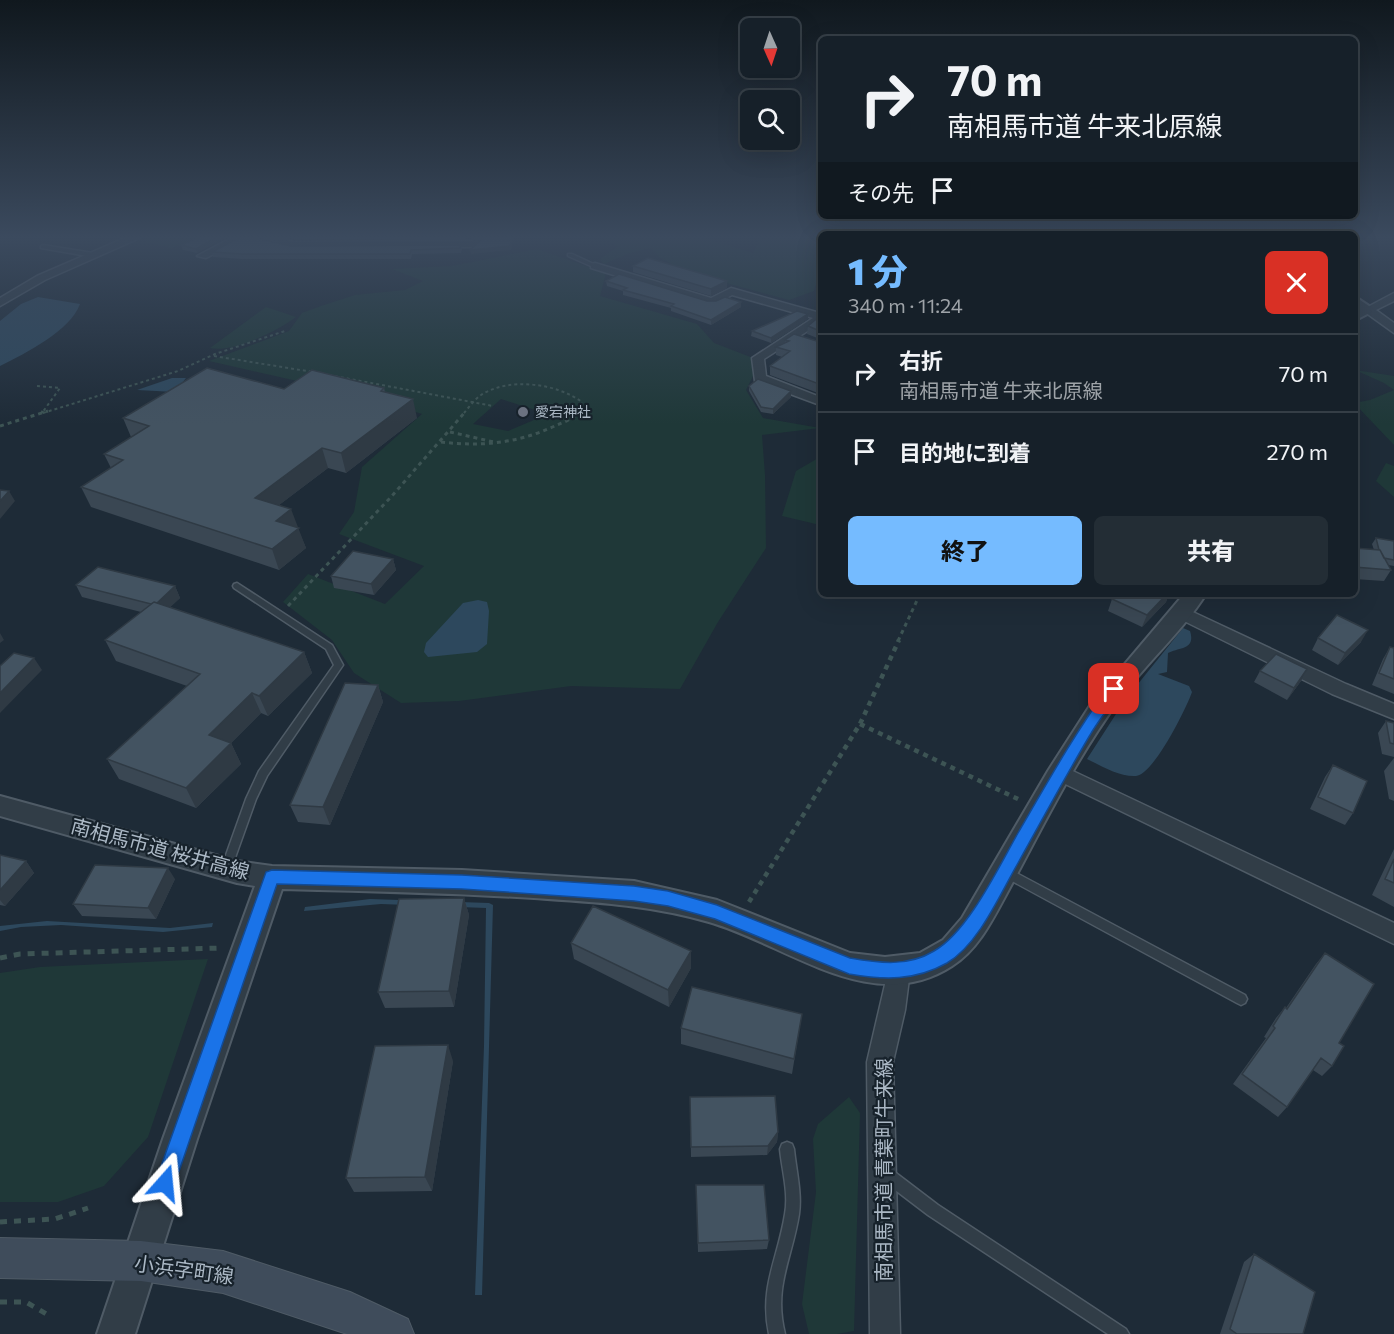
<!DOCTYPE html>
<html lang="ja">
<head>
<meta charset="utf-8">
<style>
  :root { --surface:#162029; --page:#232d35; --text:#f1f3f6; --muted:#9ea3a8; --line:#353e46; --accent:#75bbff }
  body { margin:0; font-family:Commissioner,"Noto Sans JP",sans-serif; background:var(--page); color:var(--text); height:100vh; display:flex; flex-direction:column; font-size:22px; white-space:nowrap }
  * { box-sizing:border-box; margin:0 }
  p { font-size:20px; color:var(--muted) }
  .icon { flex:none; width:33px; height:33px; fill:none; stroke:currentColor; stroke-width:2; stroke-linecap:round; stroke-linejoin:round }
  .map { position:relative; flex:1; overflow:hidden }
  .side { position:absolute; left:818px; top:231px; width:540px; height:366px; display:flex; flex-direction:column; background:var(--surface); border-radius:9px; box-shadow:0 6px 24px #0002,0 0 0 2px var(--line) }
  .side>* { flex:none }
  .banner { position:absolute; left:818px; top:36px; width:540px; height:183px; border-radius:9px; box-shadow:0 6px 24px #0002,0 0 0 2px var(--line); background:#162029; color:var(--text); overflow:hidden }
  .needle { width:39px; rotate:177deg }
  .buttons { position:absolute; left:740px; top:18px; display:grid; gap:12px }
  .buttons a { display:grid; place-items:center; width:60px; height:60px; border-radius:9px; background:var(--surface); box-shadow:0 6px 24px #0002,0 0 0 2px var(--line); font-size:30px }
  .pin { position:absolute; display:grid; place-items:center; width:51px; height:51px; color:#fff; margin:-26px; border-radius:12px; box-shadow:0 3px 9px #0006 }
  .me { position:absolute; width:66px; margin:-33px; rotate:18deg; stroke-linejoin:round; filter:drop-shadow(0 0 4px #0008) }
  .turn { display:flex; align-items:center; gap:21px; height:126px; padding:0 30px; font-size:27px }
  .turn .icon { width:78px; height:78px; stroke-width:2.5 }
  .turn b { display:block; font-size:42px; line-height:51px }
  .then { display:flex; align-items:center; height:57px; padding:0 30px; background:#0003; gap:12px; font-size:22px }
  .round { display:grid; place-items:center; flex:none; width:63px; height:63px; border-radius:9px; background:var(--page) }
  .summary { display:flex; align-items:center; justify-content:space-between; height:102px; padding:0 30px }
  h1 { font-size:36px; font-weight:800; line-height:45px; color:var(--accent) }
  .action { display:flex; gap:12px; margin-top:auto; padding:12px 30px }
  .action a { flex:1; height:69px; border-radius:9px; background:var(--accent); color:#111; font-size:24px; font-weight:800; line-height:69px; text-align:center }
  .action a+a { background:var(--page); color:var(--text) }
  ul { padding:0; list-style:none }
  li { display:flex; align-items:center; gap:18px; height:78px; padding:0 30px; border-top:2px solid var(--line) }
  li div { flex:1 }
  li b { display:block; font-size:22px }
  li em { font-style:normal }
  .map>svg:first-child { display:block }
  .green { fill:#1f3838; fill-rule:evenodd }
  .water { fill:#2d485d }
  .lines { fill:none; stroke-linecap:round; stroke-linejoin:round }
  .service-casing { stroke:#4f5b66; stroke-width:3 }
  .minor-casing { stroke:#4f5b66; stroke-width:3 }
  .tertiary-casing { stroke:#4f5b66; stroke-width:4 }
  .secondary-casing { stroke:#4f5b66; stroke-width:2 }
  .path-far3 { stroke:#3d5454; stroke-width:2; stroke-dasharray:3 3; stroke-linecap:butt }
  .path-far2 { stroke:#3d5454; stroke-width:3; stroke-dasharray:4 4; stroke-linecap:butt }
  .path-far1 { stroke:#3d5454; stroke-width:4.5; stroke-dasharray:5 5; stroke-linecap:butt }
  .path { stroke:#3d5454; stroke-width:5; stroke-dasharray:7 7; stroke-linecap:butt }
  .service { fill:#313d47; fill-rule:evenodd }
  .minor { fill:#313d47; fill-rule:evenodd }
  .tertiary { fill:#313d47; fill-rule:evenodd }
  .secondary { fill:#3f4c5b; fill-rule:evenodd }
  .wall { fill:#3a4753 }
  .shaded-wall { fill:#2f3a44 }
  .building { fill:#435361; stroke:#2f3a44; stroke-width:1.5 }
  .route { fill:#1a73e8; stroke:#114b97; stroke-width:1.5 }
  .worship-dot { fill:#6b7280; stroke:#17222b; stroke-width:2 }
  .labels { text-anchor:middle; stroke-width:4.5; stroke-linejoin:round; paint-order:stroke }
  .far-poi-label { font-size:14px; fill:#abb8c5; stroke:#17222b; text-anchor:start }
  .near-street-label { font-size:20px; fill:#abb8c5; stroke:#17222b }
</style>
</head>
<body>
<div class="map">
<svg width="1394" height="1334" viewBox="0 0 1394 1334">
  <rect width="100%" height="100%" fill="#1e2b37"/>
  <path class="green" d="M 151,237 L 196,237 L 172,248 L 142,241 Z
    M 601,237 L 701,237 L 753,253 L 761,237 L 820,237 L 820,267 L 814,291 L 789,300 L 686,272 L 659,257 L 651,248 L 630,253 L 604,264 L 600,259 L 618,246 Z
    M 537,249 L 606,273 L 600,296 L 697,324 L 714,343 L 753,358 L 755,372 L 746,390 L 763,418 L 820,428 L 762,435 L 765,475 L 766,548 L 718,622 L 680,689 L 571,686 L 459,701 L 401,703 L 354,673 L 332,640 L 283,602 L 308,574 L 385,604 L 424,566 L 339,534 L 354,512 L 362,467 L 422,414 L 368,397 L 209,361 L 289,331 L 302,313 L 321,306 L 355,295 L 405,290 L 423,281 L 392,269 L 452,266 ZM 501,399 L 547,414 L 548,414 L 508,431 L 473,424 Z
    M 266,307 L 296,317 C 277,331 234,353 210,348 Z
    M 1355,370 L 1394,376 L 1394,445 L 1354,403 L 1370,400 L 1394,390 L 1384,383 Z
    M 820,457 L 820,525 L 782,516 L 796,471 Z
    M 1386,463 L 1394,466 L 1394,497 L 1376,481 Z
    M 208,959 L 148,1137 L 104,1186 L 58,1202 L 0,1202 L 0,973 L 40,967 Z
    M 849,1097 L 860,1113 L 854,1331 L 837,1334 L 809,1334 L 802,1304 L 816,1192 L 813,1139 L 818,1124 Z"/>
  <path class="water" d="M 38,297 L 80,304 C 70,331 26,353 0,366 L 0,321 L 21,304 Z
    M 172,378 L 186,378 L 175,392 L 137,390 Z
    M 478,600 L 487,602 L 489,611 L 487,644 L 477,652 L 428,657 L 424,652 L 426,643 L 463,603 Z
    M 1183,628 L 1190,631 C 1196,650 1179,647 1168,653 L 1167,672 L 1158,674 L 1189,686 L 1192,692 C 1186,709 1154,774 1136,776 C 1119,777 1102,766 1087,759 L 1125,700 Z
    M 370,899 L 489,903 L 493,905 L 482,1295 L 475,1295 L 484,1046 L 486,908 L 381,904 L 304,911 L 305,907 Z
    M 47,921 L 170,928 L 213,923 L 212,927 L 163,932 L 61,925 L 21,927 L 0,931 L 0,926 Z"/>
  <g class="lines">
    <g class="service-casing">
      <path id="service" d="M 43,245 L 93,253 L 96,255 L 93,257 L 41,248 L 41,246 Z
        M 568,254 L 572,254 L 598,266 L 593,267 L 568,256 Z
        M 237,583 L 332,645 L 343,665 L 267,776 L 256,799 L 231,869 L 230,872 L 226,874 L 222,872 L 221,869 L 246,799 L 259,771 L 334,665 L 326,649 L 234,588 L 233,586 L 234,584 Z
        M 1005,867 L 1245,995 L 1247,999 L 1245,1003 L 1241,1005 L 1237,1003 L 1001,875 L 1000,872 L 1001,869 Z
        M 787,1142 L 792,1144 L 794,1149 C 796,1170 802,1193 799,1214 C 792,1259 773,1287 785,1334 L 769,1334 C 759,1287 778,1259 785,1214 C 789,1193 782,1170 780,1149 L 782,1144 Z
        M 887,1168 L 892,1170 L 938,1205 L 1126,1329 L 1129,1334 L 1108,1334 L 928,1215 L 882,1180 L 880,1175 L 882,1170 Z"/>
    </g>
    <g class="minor-casing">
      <path id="minor" d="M 127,237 L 142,237 L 45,280 L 0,306 L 0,298 L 37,276 Z
        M 233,237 L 247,237 L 206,258 L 197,256 Z
        M 264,237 L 280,237 L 293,242 L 472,241 L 476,237 L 487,237 L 475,247 L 292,248 Z
        M 595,263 L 711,298 L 731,288 L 820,313 L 820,323 L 764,359 L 766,376 L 820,397 L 820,405 L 755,381 L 752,358 L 813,318 L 732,295 L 716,304 L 708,304 L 591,268 L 591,264 Z
        M 1394,293 L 1394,301 L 1376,310 L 1394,323 L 1394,333 L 1362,310 Z
        M 1180,606 L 1346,684 L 1394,704 L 1394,719 L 1332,694 L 1174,616 L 1172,612 L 1174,608 Z
        M 1060,765 L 1394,923 L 1394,944 L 1053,778 L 1050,773 L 1053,768 Z
        M 898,960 L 906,963 L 910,971 L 905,1010 L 893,1062 L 900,1334 L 870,1334 L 867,1062 L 890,963 Z"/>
    </g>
    <g class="tertiary-casing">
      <path id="tertiary" d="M 1354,296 L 1375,310 L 1354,321 L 1354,311 L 1358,309 L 1354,307 Z
        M 1184,594 L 1206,594 C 1182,632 1146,663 1119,700 C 1075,760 1042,828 1007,893 C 993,919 978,950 952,966 C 872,1018 786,944 709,922 C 651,905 594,902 534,898 C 450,893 366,891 282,889 L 197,1139 L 135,1334 L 97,1334 L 163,1139 L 255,886 L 237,883 L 0,816 L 0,796 L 237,861 L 272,866 L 462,870 L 634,881 L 717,900 L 850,953 L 885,957 L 920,953 L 943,940 L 962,918 L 1048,771 L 1091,704 Z"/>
    </g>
    <g class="secondary-casing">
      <path id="secondary" d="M 0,1238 L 141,1241 L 223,1251 L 350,1292 L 408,1319 L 414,1334 L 347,1334 L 223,1293 L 141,1281 L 0,1278 Z"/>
    </g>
    <path class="path-far3" d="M 214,356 L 313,372
      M 329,375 L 493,406
      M 37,386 L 60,388 L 42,413
      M 43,413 L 178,371 L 215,354 L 285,331
      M 464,413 C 469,407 475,399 481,395 C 509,377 556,383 582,402 L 581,413"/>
    <path class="path-far2" d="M 42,413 L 43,411
      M 0,426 L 48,411
      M 450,432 L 494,442
      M 441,442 C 483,447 519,443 557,425 C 565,422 576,417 581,411
      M 288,606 L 391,497 L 466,411
      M 898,641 L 920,594"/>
    <path class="path-far1" d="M 860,724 L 1020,800
      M 749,902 L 860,724 L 899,640"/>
    <path class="path" d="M 0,958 L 20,954 L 222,948
      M 0,1222 L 55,1219 L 88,1208
      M 0,1302 L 26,1302 L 48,1315"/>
    <use href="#service" class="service"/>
    <use href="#minor" class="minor"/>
    <use href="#tertiary" class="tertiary"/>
    <use href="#secondary" class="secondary"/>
  </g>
  <path class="wall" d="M 201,237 L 197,253 L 183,250 L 181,245 Z
    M 291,237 L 466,237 L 465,239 L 291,239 Z
    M 461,245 L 462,249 L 461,253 L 412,254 L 411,259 L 243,259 L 213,257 L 212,252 L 291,246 Z
    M 633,266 L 727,288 L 711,296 L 633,272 Z
    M 606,281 L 707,301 L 741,302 L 741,307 L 711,325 L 671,311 L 671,308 L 623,295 L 623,291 L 607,286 Z
    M 820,316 L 820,339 L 807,334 L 808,326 Z
    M 808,319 L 771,343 L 751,336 L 752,331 Z
    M 785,340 L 820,342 L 820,392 L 818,393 L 770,375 L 770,366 L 782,357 L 776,355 L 776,347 L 785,342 Z
    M 749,386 L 791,391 L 791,397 L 773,414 L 761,412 L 749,391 Z
    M 384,388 L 385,392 L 417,418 L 346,473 L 328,468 L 279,505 L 297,527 L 306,548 L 279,570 L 91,507 L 81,487 L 111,468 L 104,454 L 131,437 L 123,418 L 284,389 Z
    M 1376,538 L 1394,541 L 1394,566 L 1388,565 L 1391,570 L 1384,581 L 1354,579 L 1354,548 L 1374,550 L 1372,544 Z
    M 393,559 L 396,570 L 374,595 L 334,588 L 331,576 Z
    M 76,585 L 175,586 L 180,598 L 170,607 L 304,652 L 312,673 L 268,716 L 261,713 L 231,743 L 241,764 L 196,808 L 119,779 L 107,759 L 187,686 L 116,661 L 105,640 L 141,612 L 82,597 Z
    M 1118,594 L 1169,594 L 1166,602 L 1142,627 L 1108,611 L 1112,599 Z
    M 1318,638 L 1361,642 L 1338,665 L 1312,650 Z
    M 1390,647 L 1394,648 L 1394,694 L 1372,685 L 1383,659 Z
    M 1307,669 L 1301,681 L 1287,700 L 1254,682 L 1260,671 Z
    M 378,685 L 383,702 L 330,825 L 298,822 L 290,805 Z
    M 1386,721 L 1394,723 L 1394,757 L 1382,754 L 1378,733 Z
    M 1394,758 L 1394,801 L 1389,799 L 1384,771 Z
    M 1333,765 L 1353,813 L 1345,825 L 1310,809 L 1325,777 Z
    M 1394,849 L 1394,907 L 1372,895 Z
    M 0,855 L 26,861 L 34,873 L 5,906 L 0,905 Z
    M 175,879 L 156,919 L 82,916 L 73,904 Z
    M 464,898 L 469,915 L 454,1007 L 385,1008 L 378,992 Z
    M 571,943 L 691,968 L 669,1007 L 574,959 Z
    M 1325,953 L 1339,1043 L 1332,1066 L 1322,1076 L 1313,1070 L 1287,1107 L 1278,1117 L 1233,1084 L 1266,1038 L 1264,1037 L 1276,1018 L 1285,1007 L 1286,1008 L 1316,964 Z
    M 802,1014 L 792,1074 L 681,1044 L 681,1028 Z
    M 453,1061 L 432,1191 L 354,1192 L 346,1178 Z
    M 690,1097 L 778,1132 L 777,1142 L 767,1155 L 691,1157 Z
    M 696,1185 L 769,1240 L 767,1249 L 698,1252 Z
    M 1254,1254 L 1303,1334 L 1220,1334 L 1244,1262 Z"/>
  <path class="shaded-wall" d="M 217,237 L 227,237 L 197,253 L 196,249 Z
    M 512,237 L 514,237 L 511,250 L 471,254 L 470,250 Z
    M 727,281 L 727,288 L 711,296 L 711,289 Z
    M 741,302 L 741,307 L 711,325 L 711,320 Z
    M 808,314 L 808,319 L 771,343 L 771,338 Z
    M 820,383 L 820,392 L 818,393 L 819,384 Z
    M 791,391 L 791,397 L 773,414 L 773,409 Z
    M 413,399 L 417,418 L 346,473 L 341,453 Z
    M 322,448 L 328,468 L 262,518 L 255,498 Z
    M 9,491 L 15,501 L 0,519 L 0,501 Z
    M 291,509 L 306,548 L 279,570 L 272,549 L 276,521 Z
    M 393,559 L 396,570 L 374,595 L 371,584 Z
    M 175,586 L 180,598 L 160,617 L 154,605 Z
    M 1167,594 L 1169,594 L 1166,602 L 1142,627 L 1147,615 Z
    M 1368,630 L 1361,642 L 1338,665 L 1345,653 Z
    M 0,633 L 4,640 L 0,643 Z
    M 304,652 L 312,673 L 268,716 L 259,696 Z
    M 34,658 L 42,670 L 0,713 L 0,693 Z
    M 1307,669 L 1301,681 L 1287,700 L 1294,688 Z
    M 378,685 L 383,702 L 330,825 L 323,807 Z
    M 252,693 L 261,713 L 219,755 L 209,735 Z
    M 231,743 L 241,764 L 196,808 L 186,788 Z
    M 26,861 L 34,873 L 5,906 L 0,900 L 0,890 Z
    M 168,868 L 175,879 L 156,919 L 148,908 Z
    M 464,898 L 469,915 L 454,1007 L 449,991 Z
    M 691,951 L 691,968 L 669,1007 L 668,990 Z
    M 448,1045 L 453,1061 L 432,1191 L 425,1177 Z
    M 778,1132 L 777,1142 L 767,1155 L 768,1146 Z"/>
  <path class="building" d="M 201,237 L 217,237 L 196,249 L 181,245 Z
    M 240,237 L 251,237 L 291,246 L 461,245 L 460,248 L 411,250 L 410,254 L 242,254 L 212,252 Z
    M 484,237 L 512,237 L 510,246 L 470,250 Z
    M 648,258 L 727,281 L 711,289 L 633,266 Z
    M 619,274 L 707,301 L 716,301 L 725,297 L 741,302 L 711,320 L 671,306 L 674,304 L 623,290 L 627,288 L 606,281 Z
    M 797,311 L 808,314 L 771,338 L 752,331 Z
    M 820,316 L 820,331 L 808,326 Z
    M 794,334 L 820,342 L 820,383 L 819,384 L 770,366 L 790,351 L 776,347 L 789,341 L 785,340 Z
    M 207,368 L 284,389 L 312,370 L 384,388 L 381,391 L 413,399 L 341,453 L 322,448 L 255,498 L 291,509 L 276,521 L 299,528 L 272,549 L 81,487 L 123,460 L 104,454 L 149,426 L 123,418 Z
    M 758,379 L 791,391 L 773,409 L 761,407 L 749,386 Z
    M 0,490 L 9,491 L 0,501 Z
    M 1376,538 L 1394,541 L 1394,560 L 1384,558 L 1380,550 L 1379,550 Z
    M 1354,548 L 1380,550 L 1391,570 L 1354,567 Z
    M 353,551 L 393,559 L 371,584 L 331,576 Z
    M 98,567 L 175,586 L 157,603 L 154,602 L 151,604 L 76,585 Z
    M 1118,594 L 1167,594 L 1147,615 L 1112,599 Z
    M 154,602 L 304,652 L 259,696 L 252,693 L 209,735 L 231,743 L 186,788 L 107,759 L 200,674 L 105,640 Z
    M 1337,615 L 1368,630 L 1345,653 L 1318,638 Z
    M 1390,647 L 1394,648 L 1394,679 L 1379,673 Z
    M 14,653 L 34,658 L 0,693 L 0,666 Z
    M 1276,654 L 1307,669 L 1294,688 L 1260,671 Z
    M 345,683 L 378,685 L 323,807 L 290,805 Z
    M 1386,721 L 1394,723 L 1394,744 L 1390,743 Z
    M 1333,765 L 1367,781 L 1353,813 L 1318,797 Z
    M 0,855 L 26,861 L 0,890 Z
    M 1394,859 L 1394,883 L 1385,879 Z
    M 95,865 L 168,868 L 148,908 L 73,904 Z
    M 464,898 L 449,991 L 378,992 L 399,899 Z
    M 593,906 L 691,951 L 668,990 L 571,943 Z
    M 1325,953 L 1374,984 L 1339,1043 L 1344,1046 L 1332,1066 L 1321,1058 L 1287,1107 L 1242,1074 L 1275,1028 L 1273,1026 L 1285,1007 L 1287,1009 Z
    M 692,987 L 802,1014 L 794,1059 L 681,1028 Z
    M 448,1045 L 425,1177 L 346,1178 L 375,1046 Z
    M 775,1096 L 778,1132 L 768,1146 L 691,1147 L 690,1097 Z
    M 696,1185 L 764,1185 L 769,1240 L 698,1243 Z
    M 1254,1254 L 1315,1292 L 1303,1334 L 1237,1334 L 1230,1329 Z"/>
  <linearGradient id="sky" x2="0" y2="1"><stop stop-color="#10181e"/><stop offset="0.56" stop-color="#3b4a5e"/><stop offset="1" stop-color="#3b4a5e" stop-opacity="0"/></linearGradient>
  <rect width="1394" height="424" fill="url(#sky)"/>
  <path class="route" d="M 1114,684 L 1121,689 C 1112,705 1099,719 1090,735 C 1065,777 1042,820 1018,863 C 1000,894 979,944 947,963 C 915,981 884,980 849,974 L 715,919 L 668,906 L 634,901 L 462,889 L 277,884 L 175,1183 L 172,1191 L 165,1194 L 158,1191 L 155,1183 L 266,872 L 272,870 L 462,875 L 634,886 L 668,891 L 717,905 L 850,958 C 879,963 908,967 934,951 C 968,932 998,868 1018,833 C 1047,783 1075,733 1109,686 Z"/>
  <circle class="worship-dot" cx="523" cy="412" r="6"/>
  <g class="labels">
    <g class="far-poi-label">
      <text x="535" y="417">愛宕神社</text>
    </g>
    <g class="near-street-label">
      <text transform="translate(160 849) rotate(15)" y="7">南相馬市道 桜井高線</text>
      <text transform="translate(884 1170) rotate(-90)" y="7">南相馬市道 青葉町牛来線</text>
      <text transform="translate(184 1270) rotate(8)" y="7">小浜字町線</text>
    </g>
  </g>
</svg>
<div class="buttons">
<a><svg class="needle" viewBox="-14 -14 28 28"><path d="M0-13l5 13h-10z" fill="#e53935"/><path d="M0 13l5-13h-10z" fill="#9ea3a8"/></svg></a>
<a><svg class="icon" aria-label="search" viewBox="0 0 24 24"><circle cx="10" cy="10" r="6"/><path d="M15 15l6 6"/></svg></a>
</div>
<div class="pin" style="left:1114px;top:689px;background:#d93025"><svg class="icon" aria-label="arrive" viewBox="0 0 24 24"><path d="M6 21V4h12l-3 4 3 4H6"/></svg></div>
<svg class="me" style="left:165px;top:1183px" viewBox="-20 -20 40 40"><path d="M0-17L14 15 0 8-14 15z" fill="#1a73e8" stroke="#fff" stroke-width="4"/></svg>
<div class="banner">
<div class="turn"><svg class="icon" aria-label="right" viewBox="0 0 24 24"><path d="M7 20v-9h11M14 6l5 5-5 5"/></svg><div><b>70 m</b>南相馬市道 牛来北原線</div></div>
<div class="then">その先<svg class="icon" aria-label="arrive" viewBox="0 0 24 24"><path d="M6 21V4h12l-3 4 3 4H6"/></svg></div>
</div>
<section class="side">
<div class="summary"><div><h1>1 分</h1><p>340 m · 11:24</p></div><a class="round" style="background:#d93025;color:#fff"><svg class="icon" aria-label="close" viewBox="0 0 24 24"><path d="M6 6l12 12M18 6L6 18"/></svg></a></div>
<ul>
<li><svg class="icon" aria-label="right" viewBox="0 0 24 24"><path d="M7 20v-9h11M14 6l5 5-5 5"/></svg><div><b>右折</b><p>南相馬市道 牛来北原線</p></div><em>70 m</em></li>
<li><svg class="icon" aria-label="arrive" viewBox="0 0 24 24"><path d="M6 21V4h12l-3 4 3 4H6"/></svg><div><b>目的地に到着</b></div><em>270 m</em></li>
</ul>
<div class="action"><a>終了</a><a>共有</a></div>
</section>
</div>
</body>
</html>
